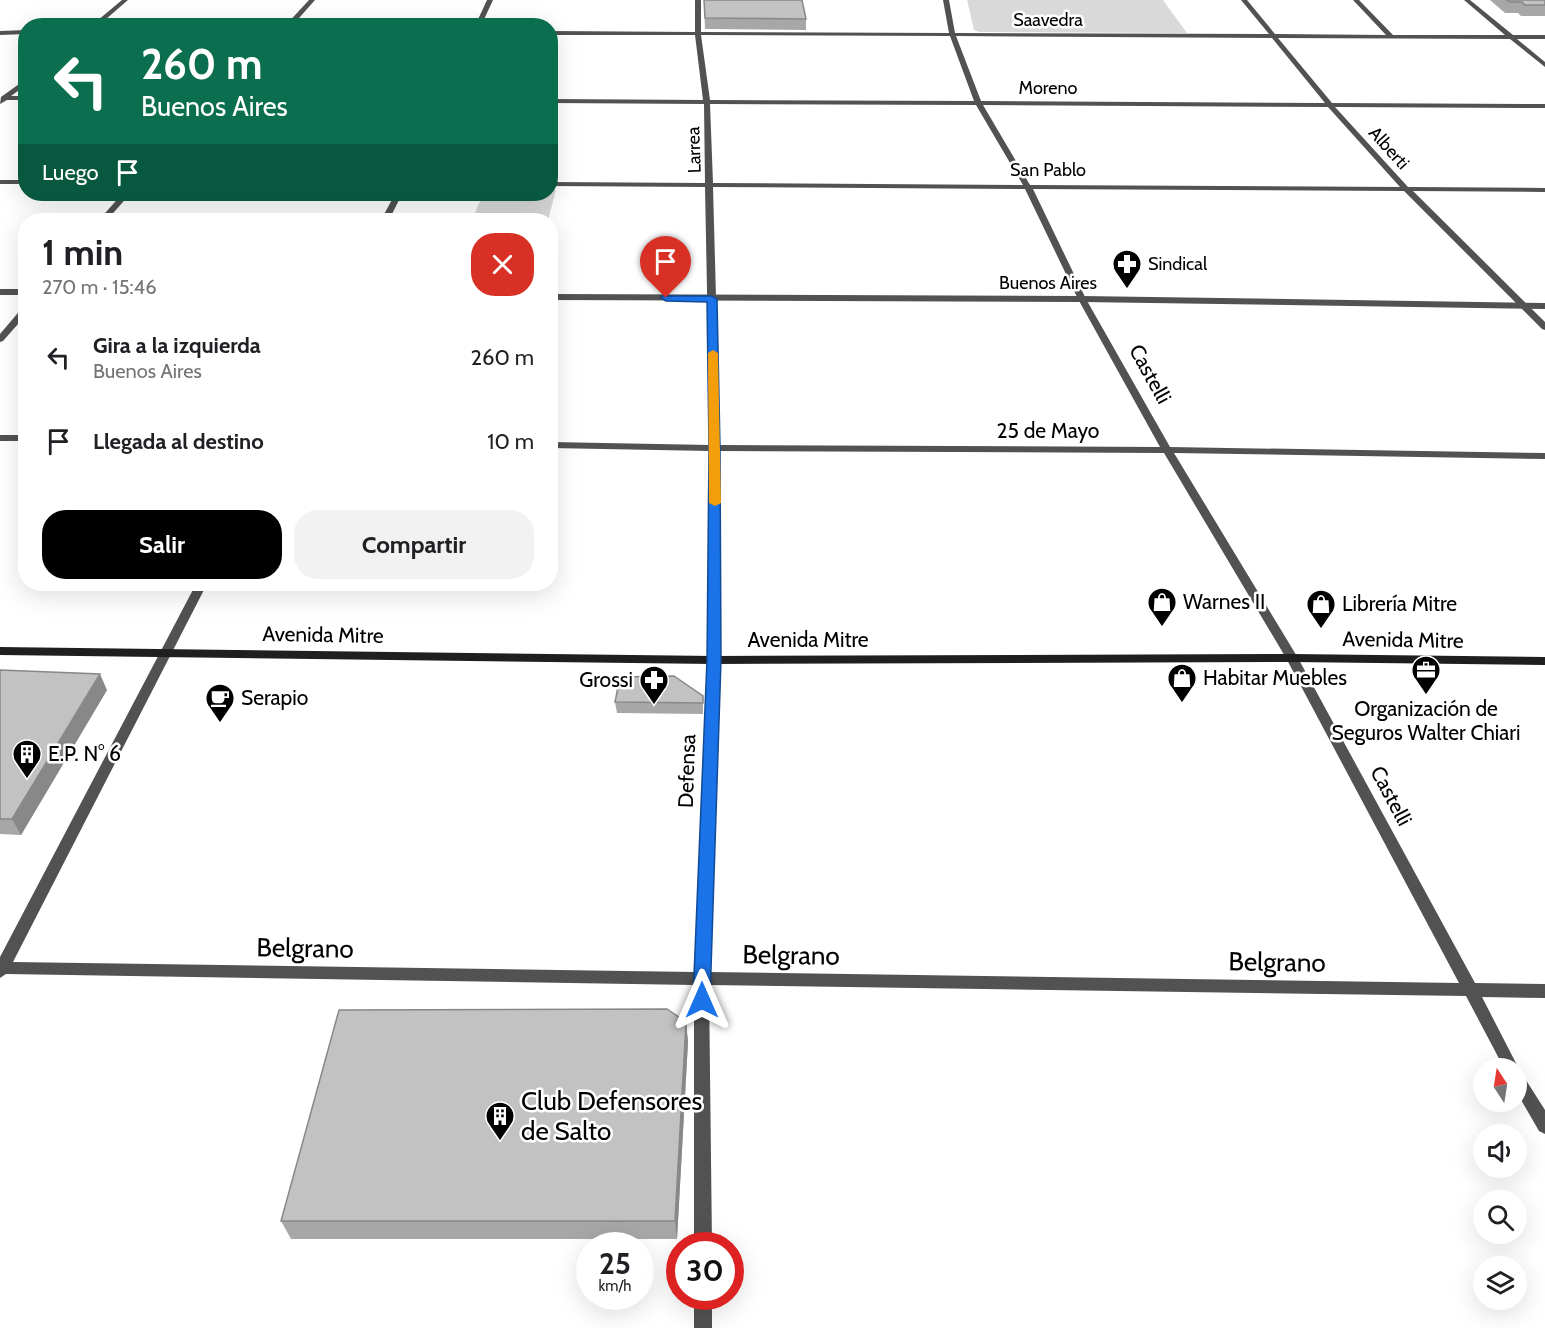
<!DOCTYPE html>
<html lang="es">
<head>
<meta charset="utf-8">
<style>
  :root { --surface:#fff; --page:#f2f2f2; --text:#202124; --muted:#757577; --accent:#000 }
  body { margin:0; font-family:Cabin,sans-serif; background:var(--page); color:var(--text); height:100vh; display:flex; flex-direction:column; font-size:22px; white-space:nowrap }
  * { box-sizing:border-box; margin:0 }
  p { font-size:20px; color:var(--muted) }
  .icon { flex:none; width:33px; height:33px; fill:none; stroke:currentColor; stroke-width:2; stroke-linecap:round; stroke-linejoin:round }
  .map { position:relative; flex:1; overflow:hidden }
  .details { position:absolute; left:18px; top:213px; width:540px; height:378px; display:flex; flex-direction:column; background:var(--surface); border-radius:24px; box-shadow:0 6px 24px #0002 }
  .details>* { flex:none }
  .hud { position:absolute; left:18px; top:18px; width:540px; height:183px; border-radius:24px; box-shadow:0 6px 24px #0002; background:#0b6e4f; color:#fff; overflow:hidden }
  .needle { width:39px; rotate:348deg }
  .fabs { position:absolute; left:1473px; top:1058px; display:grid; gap:12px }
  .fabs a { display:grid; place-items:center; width:54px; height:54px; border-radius:50%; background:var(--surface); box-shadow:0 6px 24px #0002; font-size:30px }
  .speed { position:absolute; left:576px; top:1232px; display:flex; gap:12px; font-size:30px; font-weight:700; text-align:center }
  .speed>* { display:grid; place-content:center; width:78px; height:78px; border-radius:50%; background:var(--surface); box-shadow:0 6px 24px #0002; line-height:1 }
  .speed small { font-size:15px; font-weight:400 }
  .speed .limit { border:9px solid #d22; background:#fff; color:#111 }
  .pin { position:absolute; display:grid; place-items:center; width:51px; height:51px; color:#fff; margin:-62px -26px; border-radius:50% 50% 50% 0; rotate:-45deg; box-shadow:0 0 6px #0007 }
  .pin .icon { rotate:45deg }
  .me { position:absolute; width:66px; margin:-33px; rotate:0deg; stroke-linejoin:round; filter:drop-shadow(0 0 4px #0008) }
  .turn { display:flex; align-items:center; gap:21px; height:126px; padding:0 24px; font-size:27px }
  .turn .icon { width:78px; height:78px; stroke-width:2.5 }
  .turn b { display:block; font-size:42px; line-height:51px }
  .then { display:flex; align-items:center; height:57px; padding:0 24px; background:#0003; gap:12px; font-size:22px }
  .round { display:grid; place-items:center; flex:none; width:63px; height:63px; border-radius:24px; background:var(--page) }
  .summary { display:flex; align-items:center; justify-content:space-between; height:102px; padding:0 24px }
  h1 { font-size:36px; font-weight:700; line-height:45px }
  .cta { display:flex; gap:12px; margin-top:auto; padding:12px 24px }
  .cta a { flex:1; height:69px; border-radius:24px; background:var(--accent); color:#fff; font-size:24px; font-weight:700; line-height:69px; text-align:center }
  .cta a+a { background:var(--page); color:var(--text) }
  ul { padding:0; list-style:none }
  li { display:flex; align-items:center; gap:18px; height:84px; padding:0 24px }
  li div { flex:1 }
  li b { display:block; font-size:22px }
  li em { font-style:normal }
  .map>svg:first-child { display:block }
  .green { fill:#d9d9d9 }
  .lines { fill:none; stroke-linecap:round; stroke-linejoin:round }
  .minor { fill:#525252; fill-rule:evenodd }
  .tertiary { fill:#525252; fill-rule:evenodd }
  .secondary { fill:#1f1f1f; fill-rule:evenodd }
  .wall { fill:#a7a7a7 }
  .shaded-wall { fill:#888 }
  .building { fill:#c2c2c2; stroke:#888; stroke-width:1.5 }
  .route { fill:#1a73e8; stroke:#114b97; stroke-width:1.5 }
  .slow { fill:#f59e0b }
  .labels { text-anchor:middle; stroke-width:5; stroke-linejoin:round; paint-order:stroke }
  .far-street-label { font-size:18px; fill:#000; stroke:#fff }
  .far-poi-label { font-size:18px; fill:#000; stroke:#fff; text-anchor:start }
  .street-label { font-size:21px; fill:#000; stroke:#fff }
  .poi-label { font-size:21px; fill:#000; stroke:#fff; text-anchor:start }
  .near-street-label { font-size:26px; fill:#000; stroke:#fff }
  .near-poi-label { font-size:26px; fill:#000; stroke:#fff; text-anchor:start }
</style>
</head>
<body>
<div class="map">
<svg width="1545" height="1328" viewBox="0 0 1545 1328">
  <rect width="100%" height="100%" fill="#fff"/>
  <path class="green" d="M 967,0 L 1163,0 L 1187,33 L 979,32 L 974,30 Z
    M 551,190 L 556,190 L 548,220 L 472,220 L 483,194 L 550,194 Z"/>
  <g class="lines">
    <path class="minor" d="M 122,0 L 128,0 L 98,26 L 91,26 Z
      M 309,0 L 315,0 L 292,26 L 285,26 Z
      M 487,0 L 493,0 L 481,26 L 475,26 Z
      M 695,0 L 701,0 L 701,32 L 949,33 L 943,0 L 949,0 L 955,33 L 1269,34 L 1241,0 L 1247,0 L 1275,34 L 1386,35 L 1353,0 L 1359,0 L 1393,35 L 1505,35 L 1464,0 L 1470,0 L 1513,35 L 1545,35 L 1545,39 L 1517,39 L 1545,62 L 1545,67 L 1510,39 L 1278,38 L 1332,103 L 1545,104 L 1545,108 L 1335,107 L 1408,187 L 1545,188 L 1545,192 L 1413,191 L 1545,322 L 1545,330 L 1542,329 L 1404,191 L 1033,189 L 1086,299 L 1170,447 L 1545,453 L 1545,459 L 1174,453 L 1298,658 L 1475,983 L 1545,984 L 1545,998 L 1482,997 L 1519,1069 L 1545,1110 L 1545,1134 L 1539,1131 L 1516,1091 L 1516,1068 L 1504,1068 L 1466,996 L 709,985 L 712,1245 L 694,1245 L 694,985 L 6,974 L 0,978 L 0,957 L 196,584 L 207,584 L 13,962 L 694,972 L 708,660 L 710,451 L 550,448 L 550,442 L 710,445 L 705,187 L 550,186 L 550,182 L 705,183 L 704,104 L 550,103 L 550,99 L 703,100 L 695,35 L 550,35 L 550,31 L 695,32 ZM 701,35 L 950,36 L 974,101 L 710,100 ZM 956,36 L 1272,38 L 1325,103 L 981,101 ZM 710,104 L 976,105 L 1023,185 L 713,183 ZM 983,105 L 1328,107 L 1400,187 L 1030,185 ZM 713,187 L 1025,189 L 1078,299 L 1160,447 L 720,445 ZM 720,451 L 1164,453 L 1286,658 L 1459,983 L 709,972 L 720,660 Z
      M 26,30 L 26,34 L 0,35 L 0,31 Z
      M 26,79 L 26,85 L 11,96 L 26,96 L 26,100 L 7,100 L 0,104 L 1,97 Z
      M 0,180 L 26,180 L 26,184 L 0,184 Z
      M 122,194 L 130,194 L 107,220 L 99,220 Z
      M 395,194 L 402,194 L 389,220 L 381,220 Z
      M 23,307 L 26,307 L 26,315 L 3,341 L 0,342 L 0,334 Z
      M 0,435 L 26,435 L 26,441 L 0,441 Z
      M 694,1296 L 712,1296 L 712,1328 L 694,1328 Z"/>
    <path class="tertiary" d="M 0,289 L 26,289 L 26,295 L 0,295 Z
      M 550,294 L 1082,296 L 1545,303 L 1545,309 L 1082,302 L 550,300 Z"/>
    <path class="secondary" d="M 0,647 L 714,656 L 1292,654 L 1545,657 L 1545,665 L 1292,662 L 714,664 L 0,655 Z"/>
  </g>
  <path class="wall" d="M 704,0 L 806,19 L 806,30 L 705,29 Z
    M 1490,0 L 1545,0 L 1545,16 L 1521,16 L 1518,13 L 1505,13 Z
    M 0,670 L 107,690 L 21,835 L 0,834 Z
    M 703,696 L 703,714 L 617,713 L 615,702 Z
    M 686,1022 L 688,1042 L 677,1239 L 291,1239 L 281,1221 Z"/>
  <path class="shaded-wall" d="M 100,674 L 107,690 L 21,835 L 12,819 Z
    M 686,1022 L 688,1042 L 677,1239 L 675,1221 Z"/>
  <path class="building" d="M 704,0 L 802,0 L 806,19 L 705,18 Z
    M 1507,0 L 1545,0 L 1545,5 L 1525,5 L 1522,2 L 1509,2 Z
    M 0,670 L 100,674 L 12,819 L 0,819 Z
    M 674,676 L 703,696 L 703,703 L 615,702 L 620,677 Z
    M 667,1009 L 686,1022 L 675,1221 L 281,1221 L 339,1010 Z"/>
  <path class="route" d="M 662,296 L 712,296 L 717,299 L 720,448 L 721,660 L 710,1000 L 708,1005 L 702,1008 L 695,1005 L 693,1000 L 707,660 L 709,448 L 707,302 L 666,301 L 661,298 Z"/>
  <path class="slow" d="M 713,350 L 718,353 L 721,503 L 715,506 L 709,503 L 708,353 Z"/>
  <defs>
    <g id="pharmacy-pin" transform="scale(1.5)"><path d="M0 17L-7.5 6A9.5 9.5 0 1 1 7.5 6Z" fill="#000" stroke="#fff"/><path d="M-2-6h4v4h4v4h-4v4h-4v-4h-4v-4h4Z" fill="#fff"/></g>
    <g id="shop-pin" transform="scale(1.5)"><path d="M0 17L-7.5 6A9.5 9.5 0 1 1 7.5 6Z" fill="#000" stroke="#fff"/><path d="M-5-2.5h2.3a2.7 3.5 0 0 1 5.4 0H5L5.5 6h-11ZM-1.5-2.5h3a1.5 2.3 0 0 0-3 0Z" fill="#fff"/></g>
    <g id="office-pin" transform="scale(1.5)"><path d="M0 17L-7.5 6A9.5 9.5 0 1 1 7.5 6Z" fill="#000" stroke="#fff"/><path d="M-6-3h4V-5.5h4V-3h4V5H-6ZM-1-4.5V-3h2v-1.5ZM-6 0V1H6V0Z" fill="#fff"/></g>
    <g id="cafe-pin" transform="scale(1.5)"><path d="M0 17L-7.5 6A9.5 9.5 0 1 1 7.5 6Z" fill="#000" stroke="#fff"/><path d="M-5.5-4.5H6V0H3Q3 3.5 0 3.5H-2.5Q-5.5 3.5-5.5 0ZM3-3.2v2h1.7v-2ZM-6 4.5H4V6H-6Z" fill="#fff"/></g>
    <g id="building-pin" transform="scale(1.5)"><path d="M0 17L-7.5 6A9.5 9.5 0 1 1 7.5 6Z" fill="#000" stroke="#fff"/><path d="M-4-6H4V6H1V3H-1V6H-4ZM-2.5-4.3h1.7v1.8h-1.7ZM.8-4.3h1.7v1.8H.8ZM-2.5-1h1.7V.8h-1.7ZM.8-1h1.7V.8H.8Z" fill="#fff"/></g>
  </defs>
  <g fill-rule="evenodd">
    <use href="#pharmacy-pin" x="1127" y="264"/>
    <use href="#shop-pin" x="1162" y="602"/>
    <use href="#shop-pin" x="1321" y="604"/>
    <use href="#office-pin" x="1426" y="670"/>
    <use href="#shop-pin" x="1182" y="678"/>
    <use href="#pharmacy-pin" x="654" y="680"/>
    <use href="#cafe-pin" x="220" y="698"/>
    <use href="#building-pin" x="27" y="754"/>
    <use href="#building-pin" x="500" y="1116"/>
  </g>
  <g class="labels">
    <g class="far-street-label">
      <text x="1048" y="26">Saavedra</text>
      <text x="1048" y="94">Moreno</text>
      <text transform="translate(1389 148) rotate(48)" y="6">Alberti</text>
      <text transform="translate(694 150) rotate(-92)" y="6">Larrea</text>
      <text x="1048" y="176">San Pablo</text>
      <text x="1048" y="289">Buenos Aires</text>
    </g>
    <g class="far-poi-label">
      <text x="1148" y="270">Sindical</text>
    </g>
    <g class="street-label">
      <text transform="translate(1150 374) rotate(61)" y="7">Castelli</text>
      <text x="1048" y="438">25 de Mayo</text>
      <text transform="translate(323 635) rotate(1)" y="7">Avenida Mitre</text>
      <text x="808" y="647">Avenida Mitre</text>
      <text transform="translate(1403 640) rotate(1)" y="7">Avenida Mitre</text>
      <text transform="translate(687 771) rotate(-88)" y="7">Defensa</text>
      <text transform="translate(1391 796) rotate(62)" y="7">Castelli</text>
    </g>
    <g class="poi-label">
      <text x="1183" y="609">Warnes II</text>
      <text x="1342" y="611">Librería Mitre</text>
      <text x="1203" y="685">Habitar Muebles</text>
      <text x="633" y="687" text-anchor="end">Grossi</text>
      <text x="241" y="705">Serapio</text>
      <text x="1426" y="716" text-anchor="middle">Organización de<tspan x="1426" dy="24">Seguros Walter Chiari</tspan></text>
      <text x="48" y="761">E.P. N° 6</text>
    </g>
    <g class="near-street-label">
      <text transform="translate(305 948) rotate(1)" y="9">Belgrano</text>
      <text transform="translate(791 955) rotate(1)" y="9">Belgrano</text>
      <text transform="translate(1277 962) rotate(1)" y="9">Belgrano</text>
    </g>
    <g class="near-poi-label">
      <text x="521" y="1110">Club Defensores<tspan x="521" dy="30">de Salto</tspan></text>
    </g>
  </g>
</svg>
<div class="fabs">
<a><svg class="needle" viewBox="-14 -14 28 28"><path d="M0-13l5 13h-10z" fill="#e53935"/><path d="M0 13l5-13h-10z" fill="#757577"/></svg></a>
<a><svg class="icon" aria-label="sound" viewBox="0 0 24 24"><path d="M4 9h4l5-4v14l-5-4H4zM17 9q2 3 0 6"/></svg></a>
<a><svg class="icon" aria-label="search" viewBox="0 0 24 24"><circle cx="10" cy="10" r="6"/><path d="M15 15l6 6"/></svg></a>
<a><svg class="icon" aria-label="layers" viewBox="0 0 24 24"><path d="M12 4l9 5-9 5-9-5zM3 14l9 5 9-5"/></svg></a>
</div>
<div class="speed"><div>25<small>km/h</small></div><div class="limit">30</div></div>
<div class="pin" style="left:666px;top:298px;background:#d93025"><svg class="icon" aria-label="arrive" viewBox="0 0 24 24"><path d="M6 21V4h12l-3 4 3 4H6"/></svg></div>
<svg class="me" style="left:702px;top:1000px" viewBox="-20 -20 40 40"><path d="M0-17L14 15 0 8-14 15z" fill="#1a73e8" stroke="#fff" stroke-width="4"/></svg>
<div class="hud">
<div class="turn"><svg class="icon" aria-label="left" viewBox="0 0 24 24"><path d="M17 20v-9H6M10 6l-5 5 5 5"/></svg><div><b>260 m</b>Buenos Aires</div></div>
<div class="then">Luego<svg class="icon" aria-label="arrive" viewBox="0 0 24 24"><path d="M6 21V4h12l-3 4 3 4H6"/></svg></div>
</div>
<section class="details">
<div class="summary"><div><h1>1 min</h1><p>270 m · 15:46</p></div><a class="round" style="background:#d93025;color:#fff"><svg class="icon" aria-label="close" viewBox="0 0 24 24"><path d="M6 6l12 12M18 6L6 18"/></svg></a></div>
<ul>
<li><svg class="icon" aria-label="left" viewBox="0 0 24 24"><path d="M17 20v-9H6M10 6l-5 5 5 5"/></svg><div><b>Gira a la izquierda</b><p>Buenos Aires</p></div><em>260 m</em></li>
<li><svg class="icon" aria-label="arrive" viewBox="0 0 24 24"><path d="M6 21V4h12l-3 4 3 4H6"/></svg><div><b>Llegada al destino</b></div><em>10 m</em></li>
</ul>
<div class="cta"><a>Salir</a><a>Compartir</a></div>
</section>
</div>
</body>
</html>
